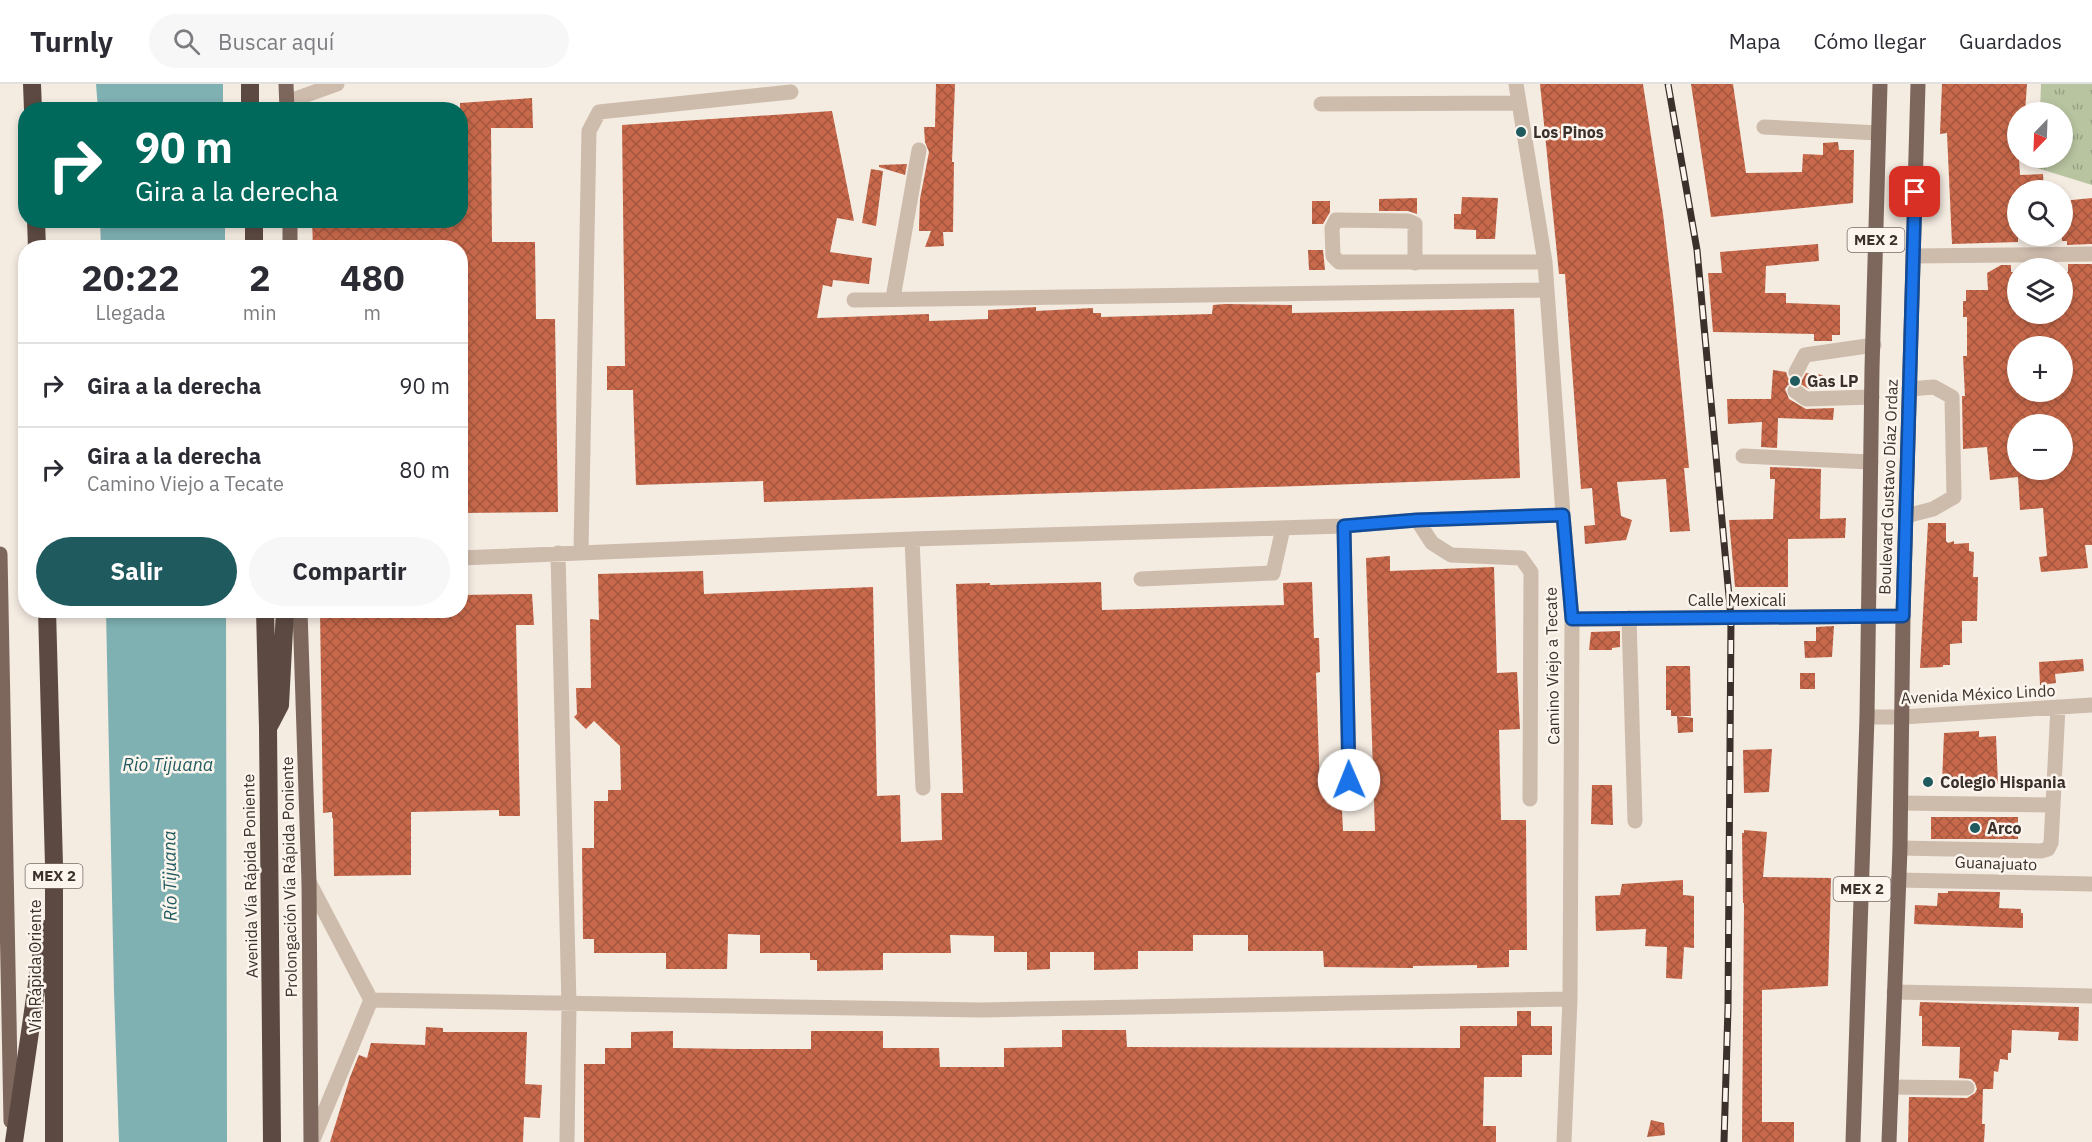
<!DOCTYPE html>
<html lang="es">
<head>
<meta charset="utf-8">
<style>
  :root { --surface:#fff; --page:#f7f7f7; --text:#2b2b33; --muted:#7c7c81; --line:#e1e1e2; --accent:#1f5a5e }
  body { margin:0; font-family:"IBM Plex Sans",sans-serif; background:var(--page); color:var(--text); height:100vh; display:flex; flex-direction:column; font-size:22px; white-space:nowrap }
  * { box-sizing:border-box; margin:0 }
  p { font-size:20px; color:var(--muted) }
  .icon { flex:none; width:33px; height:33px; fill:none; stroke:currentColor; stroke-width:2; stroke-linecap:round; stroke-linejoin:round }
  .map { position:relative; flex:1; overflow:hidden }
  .sheet { position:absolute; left:18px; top:156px; width:450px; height:378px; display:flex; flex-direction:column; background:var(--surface); border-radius:24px; box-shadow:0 3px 9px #0003 }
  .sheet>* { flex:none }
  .banner { position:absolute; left:18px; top:18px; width:450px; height:126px; border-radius:24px; box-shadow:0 3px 9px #0003; background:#00695c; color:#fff; overflow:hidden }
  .needle { width:39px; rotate:203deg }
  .buttons { position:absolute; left:2007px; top:18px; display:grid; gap:12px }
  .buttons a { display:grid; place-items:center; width:66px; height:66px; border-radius:50%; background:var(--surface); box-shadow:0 3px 9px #0003; font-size:30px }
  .pin { position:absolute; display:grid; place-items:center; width:51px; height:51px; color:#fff; margin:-26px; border-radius:12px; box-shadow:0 3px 9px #0006 }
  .me { position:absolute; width:66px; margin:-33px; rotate:359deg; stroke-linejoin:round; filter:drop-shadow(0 0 4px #0008) }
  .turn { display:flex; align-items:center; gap:21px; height:126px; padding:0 18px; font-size:27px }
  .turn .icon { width:78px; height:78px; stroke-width:2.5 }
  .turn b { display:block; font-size:42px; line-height:51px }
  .eta { display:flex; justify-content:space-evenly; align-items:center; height:102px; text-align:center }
  .eta b { font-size:36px; font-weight:800; line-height:42px }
  .button { display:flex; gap:12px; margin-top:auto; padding:12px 18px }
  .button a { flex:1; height:69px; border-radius:36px; background:var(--accent); color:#fff; font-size:24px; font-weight:800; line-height:69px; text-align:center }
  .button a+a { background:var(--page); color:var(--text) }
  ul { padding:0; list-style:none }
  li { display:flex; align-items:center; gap:18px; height:84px; padding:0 18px; border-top:2px solid var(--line) }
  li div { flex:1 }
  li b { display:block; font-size:22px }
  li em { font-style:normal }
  header { display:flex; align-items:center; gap:36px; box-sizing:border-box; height:84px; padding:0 30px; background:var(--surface); border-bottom:2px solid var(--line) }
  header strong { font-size:28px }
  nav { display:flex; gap:33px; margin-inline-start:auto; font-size:21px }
  .search { width:420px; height:54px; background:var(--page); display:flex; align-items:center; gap:15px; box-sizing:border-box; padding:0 21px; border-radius:33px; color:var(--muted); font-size:22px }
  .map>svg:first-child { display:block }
  .grass { fill:url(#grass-tufts) }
  .water { fill:#7fb0b2 }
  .building { fill:url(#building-cross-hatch); fill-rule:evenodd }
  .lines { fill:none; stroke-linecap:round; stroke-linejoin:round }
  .minor { stroke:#cdbbac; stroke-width:15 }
  .major { stroke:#7d675c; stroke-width:15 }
  .highway { stroke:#5c4a42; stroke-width:18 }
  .rail-casing { stroke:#3b302b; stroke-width:7 }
  .rail { stroke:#fbf5ee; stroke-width:4.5; stroke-dasharray:14; stroke-linecap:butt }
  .route-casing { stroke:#114b97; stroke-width:15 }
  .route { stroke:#1a73e8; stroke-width:10 }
  .poi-dot { fill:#1f5a5e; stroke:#fbf5ee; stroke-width:2 }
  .labels { text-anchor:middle; stroke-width:5; stroke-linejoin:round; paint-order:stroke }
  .shield { fill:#fbf5ee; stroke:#756b66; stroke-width:1.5 }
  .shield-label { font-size:15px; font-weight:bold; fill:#3b302b }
  .poi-label { font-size:16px; font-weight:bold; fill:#3b302b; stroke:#fbf5ee; text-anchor:start }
  .street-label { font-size:16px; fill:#3b302b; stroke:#fbf5ee }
  .water-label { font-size:18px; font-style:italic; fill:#1f5a5e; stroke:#fbf5ee }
</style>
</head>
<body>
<header>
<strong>Turnly</strong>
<div class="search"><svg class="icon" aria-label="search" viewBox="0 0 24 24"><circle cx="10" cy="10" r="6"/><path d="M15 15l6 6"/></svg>Buscar aquí</div>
<nav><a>Mapa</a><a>Cómo llegar</a><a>Guardados</a></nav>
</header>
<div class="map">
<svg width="2092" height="1058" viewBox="0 0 2092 1058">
  <defs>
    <pattern id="grass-tufts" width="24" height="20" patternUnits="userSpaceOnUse" patternTransform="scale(1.5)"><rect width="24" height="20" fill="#b8c4a0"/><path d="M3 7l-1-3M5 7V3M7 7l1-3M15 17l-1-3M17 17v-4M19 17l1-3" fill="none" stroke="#97a083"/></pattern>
    <pattern id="building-cross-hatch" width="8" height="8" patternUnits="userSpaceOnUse" patternTransform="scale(1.5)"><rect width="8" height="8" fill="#c8694b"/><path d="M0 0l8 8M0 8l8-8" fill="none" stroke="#a4573f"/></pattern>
  </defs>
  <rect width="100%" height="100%" fill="#f4ebe1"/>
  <path class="grass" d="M 2041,0 L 2092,0 L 2092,101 L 2037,84 L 2038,74 L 2062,74 L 2062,28 L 2040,28 Z"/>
  <path class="water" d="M 96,0 L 223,0 L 223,25 L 98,25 Z
    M 100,137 L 225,137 L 225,163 L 101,163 Z
    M 106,527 L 226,527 L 227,1058 L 119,1058 L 114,907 Z"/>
  <path class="building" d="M 936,0 L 955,0 L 952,78 L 954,78 L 953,148 L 943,148 L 944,162 L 925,163 L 931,147 L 919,147 L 919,143 L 920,115 L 929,68 L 925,58 L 924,43 L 935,43 Z
    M 1540,0 L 1643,0 L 1663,130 L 1673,216 L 1689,384 L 1684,384 L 1690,447 L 1670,448 L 1666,395 L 1617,398 L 1621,432 L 1632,436 L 1626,456 L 1585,460 L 1584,442 L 1595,441 L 1592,404 L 1581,405 L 1565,190 L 1559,190 Z
    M 1691,0 L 1733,0 L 1746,89 L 1802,88 L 1803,70 L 1823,71 L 1823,59 L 1838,58 L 1839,66 L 1854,66 L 1853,119 L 1711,133 Z
    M 1942,0 L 2027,0 L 2025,28 L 2018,28 L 2018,74 L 2019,74 L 2020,91 L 2043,90 L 2044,106 L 2018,106 L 2018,158 L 1952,160 L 1947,49 L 1940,50 Z
    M 532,14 L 533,44 L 491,44 L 492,158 L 535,158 L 536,235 L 555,235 L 558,428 L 460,429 L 460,164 L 313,164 L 312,136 L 460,136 L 460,19 Z
    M 832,27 L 854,137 L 837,134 L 830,168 L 872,174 L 869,200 L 833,196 L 832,203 L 823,201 L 817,234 L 929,230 L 929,237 L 988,235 L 988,226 L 1036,223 L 1036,227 L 1093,224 L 1093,229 L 1101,229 L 1101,233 L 1212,230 L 1213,221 L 1225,220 L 1292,221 L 1292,229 L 1514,225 L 1520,394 L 1300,402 L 764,418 L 763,397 L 636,401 L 633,306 L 607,306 L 607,282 L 625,282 L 622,41 Z
    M 907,80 L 905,91 L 879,83 L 879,81 Z
    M 871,85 L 883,87 L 876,142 L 862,139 Z
    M 1462,113 L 1498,114 L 1495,155 L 1476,155 L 1476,146 L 1454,145 L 1454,130 L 1461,130 Z
    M 1417,114 L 1417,130 L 1408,127 L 1379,127 L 1379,115 Z
    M 2092,114 L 2092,160 L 2067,161 L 2067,157 L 2062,157 L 2062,117 Z
    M 1312,117 L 1330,117 L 1330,128 L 1323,140 L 1312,140 Z
    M 1818,160 L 1819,177 L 1766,182 L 1765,209 L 1786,209 L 1786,219 L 1840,221 L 1840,251 L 1832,251 L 1832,257 L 1814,257 L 1814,250 L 1713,248 L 1708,189 L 1722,189 L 1720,168 Z
    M 1308,166 L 1323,166 L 1325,186 L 1309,186 Z
    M 2068,180 L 2092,180 L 2092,461 L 2085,461 L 2088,484 L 2041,488 L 2039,473 L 2047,472 L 2043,424 L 2020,426 L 2018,393 L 1990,396 L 1987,363 L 1963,365 L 1962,312 L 1965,312 L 1963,272 L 1967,272 L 1967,233 L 1963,233 L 1963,217 L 1966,217 L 1966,206 L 1988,206 L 1987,189 L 2001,181 L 2011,181 L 2011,188 L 2018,188 L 2018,230 L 2062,230 L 2062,188 L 2068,188 ZM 2018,262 L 2062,262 L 2062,308 L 2018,308 ZM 2018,340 L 2062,340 L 2062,386 L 2018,386 Z
    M 1773,286 L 1786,288 L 1788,294 L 1795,297 L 1788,301 L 1785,305 L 1789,315 L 1806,325 L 1834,324 L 1833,336 L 1778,334 L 1777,364 L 1761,363 L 1762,338 L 1728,340 L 1727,315 L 1771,315 Z
    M 1806,289 L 1823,291 L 1823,305 L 1809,305 L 1797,298 L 1802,296 Z
    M 1770,383 L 1821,385 L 1820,435 L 1846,434 L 1845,454 L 1788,455 L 1788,503 L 1735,503 L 1729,436 L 1773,435 L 1775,395 L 1770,395 Z
    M 1928,439 L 1946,439 L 1946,457 L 1948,459 L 1954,457 L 1954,460 L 1969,459 L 1969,467 L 1974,468 L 1973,493 L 1978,493 L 1977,537 L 1962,537 L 1962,559 L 1950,560 L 1950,581 L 1943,581 L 1943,583 L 1920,584 Z
    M 1390,472 L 1390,487 L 1494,483 L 1497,589 L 1517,588 L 1520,645 L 1499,646 L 1501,736 L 1526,736 L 1527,866 L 1509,866 L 1509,883 L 1477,884 L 1477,881 L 1413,882 L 1413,884 L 1324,883 L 1323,867 L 1248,867 L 1248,851 L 1193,851 L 1193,867 L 1138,867 L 1138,885 L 1094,886 L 1094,868 L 1050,868 L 1050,885 L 1027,886 L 1027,868 L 994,868 L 994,852 L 950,851 L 951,869 L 883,869 L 883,886 L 817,887 L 817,876 L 810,876 L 810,869 L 760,869 L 760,851 L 728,850 L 727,885 L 666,885 L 666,869 L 594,869 L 594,855 L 583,855 L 582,764 L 594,764 L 594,717 L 608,717 L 608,706 L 621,706 L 620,662 L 594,637 L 586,645 L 574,633 L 577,630 L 576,604 L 591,604 L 590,535 L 599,536 L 598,490 L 703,487 L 704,510 L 873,503 L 877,712 L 900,711 L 901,758 L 942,756 L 941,709 L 963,709 L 956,500 L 990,499 L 990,501 L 1101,498 L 1102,526 L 1284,521 L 1283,499 L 1312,498 L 1314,554 L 1319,554 L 1320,588 L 1316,589 L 1320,706 L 1341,705 L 1343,747 L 1375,747 L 1366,474 Z
    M 532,510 L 534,541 L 516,541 L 520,732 L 499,732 L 499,726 L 411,728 L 411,791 L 334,792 L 333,734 L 332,734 L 332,728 L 323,729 L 320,526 L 460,526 L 460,511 Z
    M 1834,542 L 1832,573 L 1805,574 L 1804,557 L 1816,557 L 1816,543 Z
    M 1620,547 L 1620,563 L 1612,564 L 1612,566 L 1589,566 L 1591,548 Z
    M 2083,575 L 2084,587 L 2055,590 L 2056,599 L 2040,601 L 2039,578 Z
    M 1666,582 L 1690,582 L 1691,632 L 1671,632 L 1671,626 L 1666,626 Z
    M 1800,589 L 1815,589 L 1815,605 L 1800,605 Z
    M 1677,632 L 1693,634 L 1693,648 L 1678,649 Z
    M 1979,647 L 1979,653 L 1996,652 L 1998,700 L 1942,699 L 1944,649 Z
    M 1772,665 L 1769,708 L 1744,709 L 1743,666 Z
    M 1592,701 L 1612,701 L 1613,741 L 1591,740 Z
    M 1931,733 L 2018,733 L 2018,755 L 1931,755 Z
    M 1744,746 L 1767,748 L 1763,793 L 1831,794 L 1828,902 L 1762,906 L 1762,1038 L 1794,1038 L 1794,1058 L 1742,1058 L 1744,819 L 1743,819 L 1742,749 L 1744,749 Z
    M 1683,796 L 1683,811 L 1694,812 L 1694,864 L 1684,863 L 1682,895 L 1666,894 L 1667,863 L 1645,862 L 1646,845 L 1596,847 L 1595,812 L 1620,811 L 1622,800 Z
    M 1948,807 L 2000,808 L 1999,824 L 2021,825 L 2021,829 L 2023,829 L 2023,844 L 1914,840 L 1915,821 L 1937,822 L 1938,809 L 1948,809 Z
    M 1920,918 L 2079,923 L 2078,957 L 2058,956 L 2059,948 L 2012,946 L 2011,969 L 2008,969 L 2008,976 L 2000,975 L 1998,988 L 1994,987 L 1993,1005 L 1983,1005 L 1982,1040 L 1985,1040 L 1984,1058 L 1908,1058 L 1909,1013 L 1967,1014 L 1975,1009 L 1977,1005 L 1975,999 L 1971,995 L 1959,994 L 1960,963 L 1922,962 L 1922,932 L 1919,932 Z
    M 1517,927 L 1531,927 L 1531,942 L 1552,942 L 1552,971 L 1522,971 L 1522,993 L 1484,993 L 1483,1042 L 1496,1042 L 1496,1058 L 584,1058 L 584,980 L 605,980 L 605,964 L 631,964 L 631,948 L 673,947 L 673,964 L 736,965 L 811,965 L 811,947 L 883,947 L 883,964 L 939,964 L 940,983 L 1004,983 L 1004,964 L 1062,963 L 1062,946 L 1126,946 L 1127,963 L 1460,964 L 1460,942 L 1517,942 Z
    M 426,943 L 443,944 L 443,948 L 527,948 L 525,1000 L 542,1001 L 540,1034 L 524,1033 L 523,1058 L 330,1058 L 350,993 L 359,971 L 367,974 L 371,959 L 425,961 Z
    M 1651,1036 L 1664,1039 L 1665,1051 L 1647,1053 Z"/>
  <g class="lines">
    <path class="minor" d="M 1516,0 L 1545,178 L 1563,431 L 1572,535 L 1570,915 L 1564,1058
      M 287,18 L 337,0
      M 1321,20 L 1519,19
      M 1764,43 L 1878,49
      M 1913,172 L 2092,170
      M 1415,179 L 1415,140 L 1408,137 L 1336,136 L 1332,144 L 1333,172 L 1339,178 L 1545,178
      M 893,214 L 919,66
      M 854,216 L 1547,206
      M 1796,288 L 1805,271 L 1874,261
      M 1795,307 L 1806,315 L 1872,313
      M 1743,372 L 1871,378
      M 1906,432 L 1933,425 L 1954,413 L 1952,313 L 1934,303 L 1909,305
      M 1417,436 L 1432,459 L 1451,471 L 1521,474 L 1531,488 L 1530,715
      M 1344,442 L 1349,696
      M 912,455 L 923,704
      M 581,467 L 589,47 L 599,28 L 791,8
      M 558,469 L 569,921 L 567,1058
      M 460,474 L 912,455 L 1344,442 L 1417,436 L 1563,431
      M 1141,495 L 1273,489 L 1283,444
      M 1629,534 L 1635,737
      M 1572,535 L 1903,532
      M 1867,633 L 1902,633 L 2092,621
      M 2053,721 L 2058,623
      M 1900,764 L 2041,767 L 2048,765 L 2051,759 L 2053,721 L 1901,719
      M 1898,796 L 2092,800
      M 309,798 L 371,916
      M 1894,908 L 2092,912
      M 371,916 L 982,926 L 1570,915
      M 1891,1003 L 1967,1004
      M 312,1058 L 371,916"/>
    <path class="major" d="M 286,0 L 287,26
      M 290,136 L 290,164
      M 0,470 L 11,1037
      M 300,526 L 309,798 L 311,1058
      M 1853,1058 L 1867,633 L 1872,285 L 1880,0
      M 1889,1058 L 1900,764 L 1903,532 L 1918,0"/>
    <path class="highway" d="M 32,0 L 33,26
      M 250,0 L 250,26
      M 36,136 L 37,164
      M 254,136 L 254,164
      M 47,526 L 54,781 L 54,1058
      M 265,526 L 268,644 L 272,1058
      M 269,642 L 280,621 L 285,526
      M 14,1058 L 45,845"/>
    <g class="rail-casing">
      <path id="rail" d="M 1668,0 L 1697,166 L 1731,534 L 1728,923 L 1724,1058"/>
    </g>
    <use href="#rail" class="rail"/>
  </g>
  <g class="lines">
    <g class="route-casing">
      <path id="route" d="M 1349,696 L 1344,442 L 1417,436 L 1563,431 L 1572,535 L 1903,532 L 1915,108"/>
    </g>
    <use href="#route" class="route"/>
  </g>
  <g class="poi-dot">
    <circle cx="1521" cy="48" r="6"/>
    <circle cx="1795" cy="297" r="6"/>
    <circle cx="1928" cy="698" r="6"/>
    <circle cx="1975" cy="744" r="6"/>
  </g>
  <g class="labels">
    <g class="shield">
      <rect x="1847.5" y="144" width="57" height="24" rx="4.5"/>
      <rect x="25.5" y="780" width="57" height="24" rx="4.5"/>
      <rect x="1833.5" y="793" width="57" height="24" rx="4.5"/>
    </g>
    <g class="shield-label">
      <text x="1876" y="161">MEX 2</text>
      <text x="54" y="797">MEX 2</text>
      <text x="1862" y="810">MEX 2</text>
    </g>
    <g class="poi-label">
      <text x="1533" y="54">Los Pinos</text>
      <text x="1807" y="303">Gas LP</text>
      <text x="1940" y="704">Colegio Hispania</text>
      <text x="1987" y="750">Arco</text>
    </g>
    <g class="street-label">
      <text transform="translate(1888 403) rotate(-88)" y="6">Boulevard Gustavo Díaz Ordaz</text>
      <text x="1737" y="522">Calle Mexicali</text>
      <text transform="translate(1552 582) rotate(-91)" y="6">Camino Viejo a Tecate</text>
      <text transform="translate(1978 610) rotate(-3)" y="6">Avenida México Lindo</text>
      <text transform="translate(1996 779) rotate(2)" y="6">Guanajuato</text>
      <text transform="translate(250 792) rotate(-91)" y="6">Avenida Vía Rápida Poniente</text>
      <text transform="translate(289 793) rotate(-91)" y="6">Prolongación Vía Rápida Poniente</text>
      <text transform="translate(35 882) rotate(-90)" y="6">Vía Rápida Oriente</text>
    </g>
    <g class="water-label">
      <text x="168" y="687">Rio Tijuana</text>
      <text transform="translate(170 792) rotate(-91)" y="6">Río Tijuana</text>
    </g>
  </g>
</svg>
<div class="buttons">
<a><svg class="needle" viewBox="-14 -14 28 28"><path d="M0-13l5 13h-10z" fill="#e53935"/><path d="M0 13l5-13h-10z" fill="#7c7c81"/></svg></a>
<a><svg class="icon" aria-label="search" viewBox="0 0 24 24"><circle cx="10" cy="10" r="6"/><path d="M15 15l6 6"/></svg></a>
<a><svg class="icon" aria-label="layers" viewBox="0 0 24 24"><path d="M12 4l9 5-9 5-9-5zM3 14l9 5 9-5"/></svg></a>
<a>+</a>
<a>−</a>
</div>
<div class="pin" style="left:1915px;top:108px;background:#d93025"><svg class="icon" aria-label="arrive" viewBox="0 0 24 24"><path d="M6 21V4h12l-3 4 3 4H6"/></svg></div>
<svg class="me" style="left:1349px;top:696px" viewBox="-20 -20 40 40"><circle r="19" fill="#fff"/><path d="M0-13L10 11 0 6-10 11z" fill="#1a73e8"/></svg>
<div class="banner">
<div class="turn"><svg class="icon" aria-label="right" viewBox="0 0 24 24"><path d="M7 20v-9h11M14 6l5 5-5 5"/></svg><div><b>90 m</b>Gira a la derecha</div></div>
</div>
<section class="sheet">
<div class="eta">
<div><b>20:22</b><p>Llegada</p></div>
<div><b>2</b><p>min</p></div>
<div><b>480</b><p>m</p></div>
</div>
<ul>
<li><svg class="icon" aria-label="right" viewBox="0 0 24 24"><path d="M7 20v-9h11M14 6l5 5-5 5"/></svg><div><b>Gira a la derecha</b></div><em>90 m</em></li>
<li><svg class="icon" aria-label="right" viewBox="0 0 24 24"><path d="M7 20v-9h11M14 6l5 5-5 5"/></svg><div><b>Gira a la derecha</b><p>Camino Viejo a Tecate</p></div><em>80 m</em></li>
</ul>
<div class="button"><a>Salir</a><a>Compartir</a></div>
</section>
</div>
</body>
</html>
